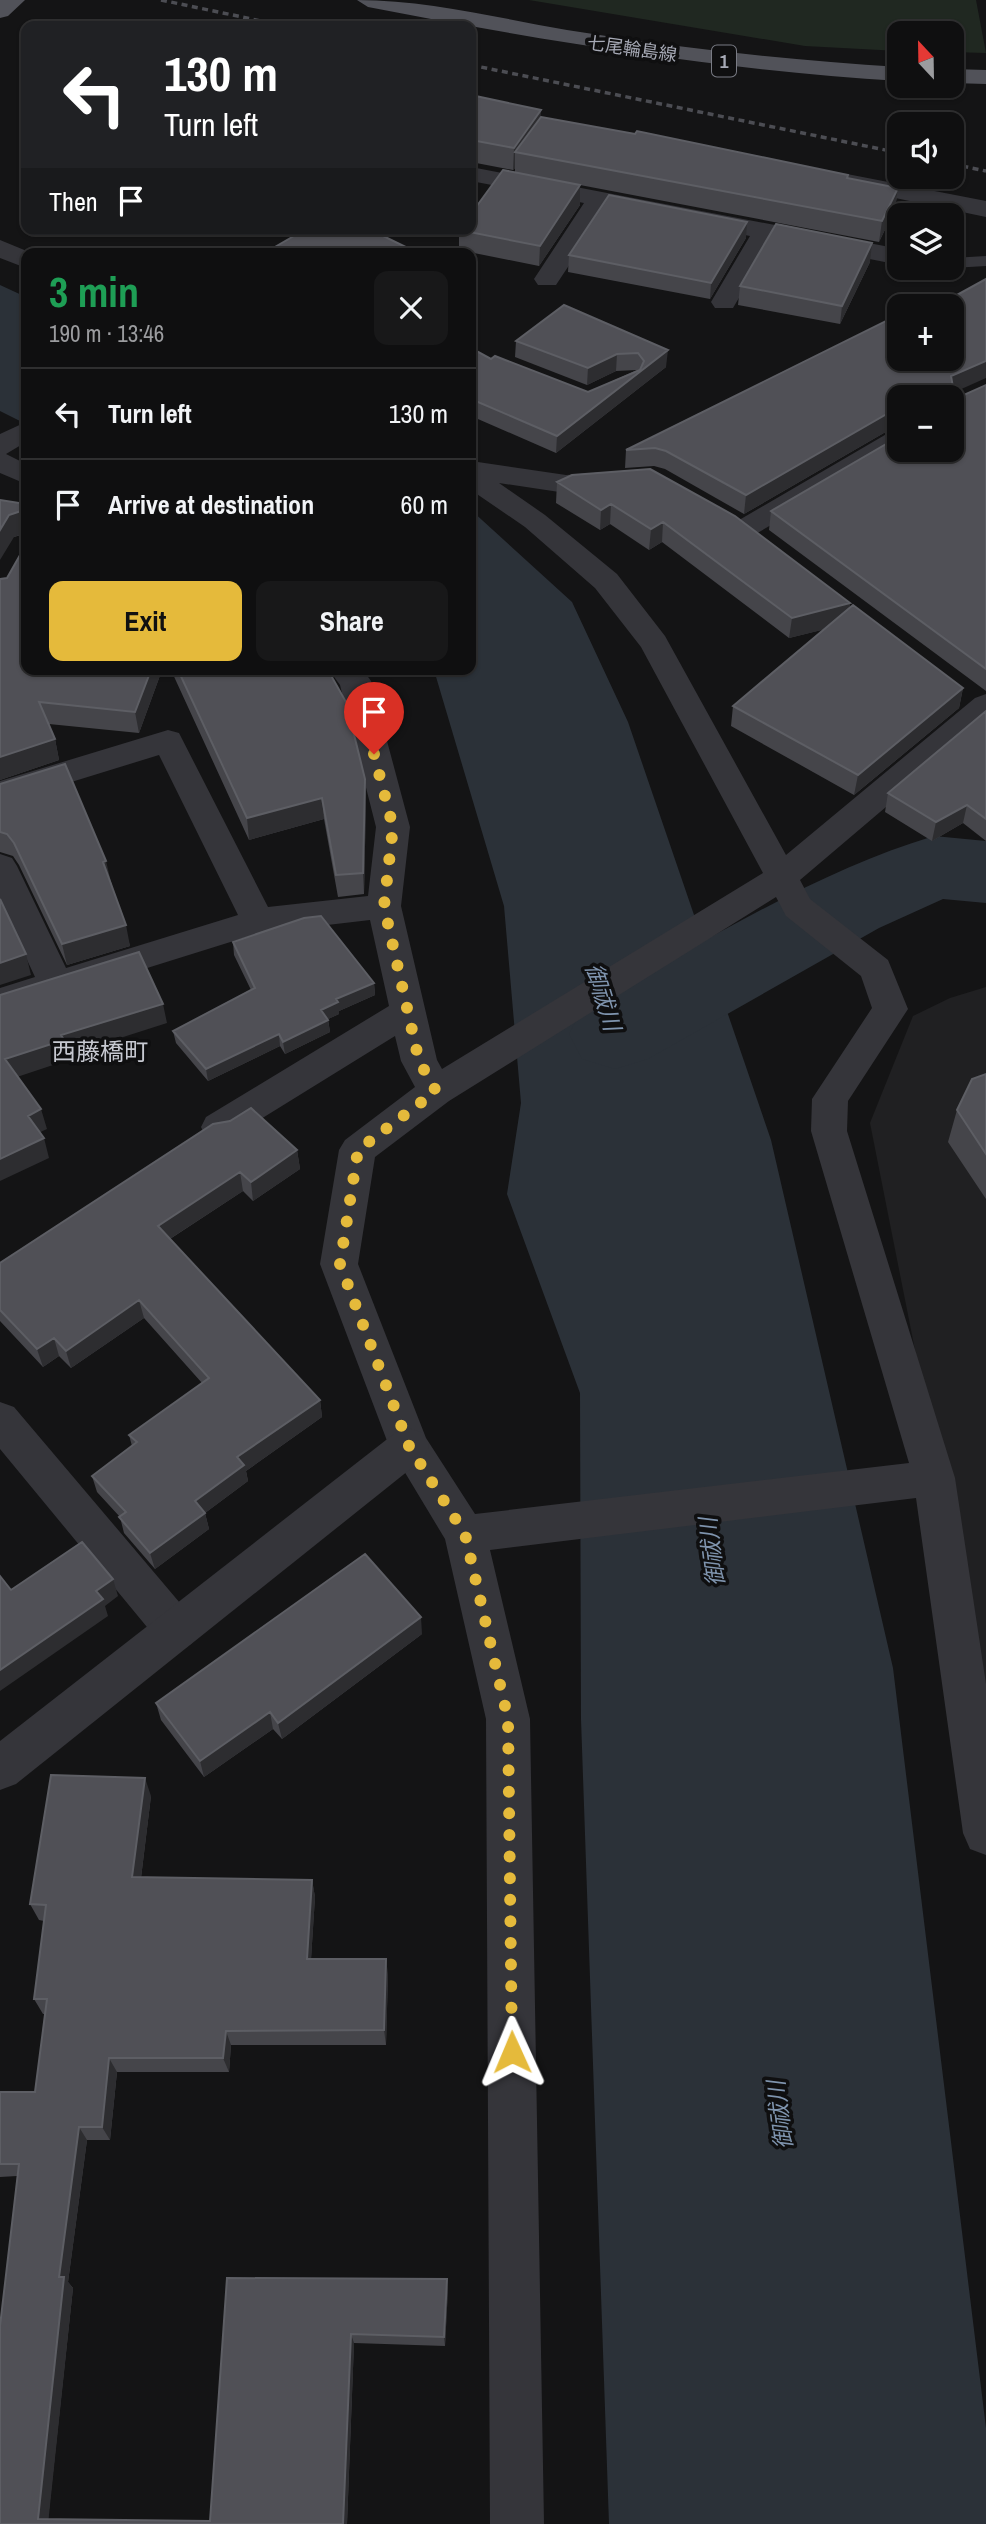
<!DOCTYPE html>
<html lang="en">
<head>
<meta charset="utf-8">
<style>
  :root { --surface:#0f0f10; --page:#181819; --text:#f1f3f6; --muted:#9b9c9f; --line:#2f2f30; --accent:#e5ba3b }
  body { margin:0; font-family:"Archivo Narrow","Noto Sans JP",sans-serif; background:var(--page); color:var(--text); height:100vh; display:flex; flex-direction:column; font-size:26px; white-space:nowrap }
  * { box-sizing:border-box; margin:0 }
  p { font-size:23px; color:var(--muted) }
  .icon { flex:none; width:38px; height:38px; fill:none; stroke:currentColor; stroke-width:2; stroke-linecap:round; stroke-linejoin:round }
  .map { position:relative; flex:1; overflow:hidden }
  .drawer { position:absolute; left:21px; top:248px; width:455px; height:427px; display:flex; flex-direction:column; background:var(--surface); border-radius:14px; box-shadow:0 2px 5px #0004,0 0 0 2px var(--line) }
  .drawer>* { flex:none }
  .hud { position:absolute; left:21px; top:21px; width:455px; height:214px; border-radius:14px; box-shadow:0 2px 5px #0004,0 0 0 2px var(--line); background:#202124; color:#fff; overflow:hidden }
  .needle { width:46px; rotate:338deg }
  .tools { position:absolute; left:887px; top:21px; display:grid; gap:14px }
  .tools a { display:grid; place-items:center; width:77px; height:77px; border-radius:14px; background:var(--surface); box-shadow:0 2px 5px #0004,0 0 0 2px var(--line); font-size:35px }
  .pin { position:absolute; display:grid; place-items:center; width:60px; height:60px; color:#fff; margin:-72px -30px; border-radius:50% 50% 50% 0; rotate:-45deg; box-shadow:0 0 7px #0007 }
  .pin .icon { rotate:45deg }
  .me { position:absolute; width:77px; margin:-38px; rotate:359deg; stroke-linejoin:round; filter:drop-shadow(0 0 5px #0008) }
  .turn { display:flex; align-items:center; gap:24px; height:147px; padding:0 28px; font-size:32px }
  .turn .icon { width:91px; height:91px; stroke-width:2.5 }
  .turn b { display:block; font-size:49px; line-height:60px }
  .then { display:flex; align-items:center; height:66px; padding:0 28px; background:#0003; gap:14px; font-size:26px }
  .round { display:grid; place-items:center; flex:none; width:74px; height:74px; border-radius:14px; background:var(--page) }
  .summary { display:flex; align-items:center; justify-content:space-between; height:119px; padding:0 28px }
  h1 { font-size:42px; font-weight:800; line-height:52px; color:#1e9e55 }
  .primary-button { display:flex; gap:14px; margin-top:auto; padding:14px 28px }
  .primary-button a { flex:1; height:80px; border-radius:14px; background:var(--accent); color:#111; font-size:28px; font-weight:800; line-height:80px; text-align:center }
  .primary-button a+a { background:var(--page); color:var(--text) }
  ul { padding:0; list-style:none }
  li { display:flex; align-items:center; gap:21px; height:91px; padding:0 28px; border-top:2px solid var(--line) }
  li div { flex:1 }
  li b { display:block; font-size:26px }
  li em { font-style:normal }
  .map>svg:first-child { display:block }
  .built { fill:#202022 }
  .green { fill:#202821 }
  .water { fill:#2b3138 }
  .lines { fill:none; stroke-linecap:round; stroke-linejoin:round }
  .river { fill:#2b3138; fill-rule:evenodd }
  .service { fill:#35353a; fill-rule:evenodd }
  .minor { fill:#35353a; fill-rule:evenodd }
  .tertiary { fill:#35353a; fill-rule:evenodd }
  .primary { fill:#515259; fill-rule:evenodd }
  .rail { stroke:#4c4d53; stroke-width:3.5; stroke-dasharray:6 4.5; stroke-linecap:butt }
  .wall { fill:#45454a }
  .shaded-wall { fill:#2d2d30 }
  .building { fill:#505056; stroke:#5d5e64; stroke-width:2 }
  .route { stroke:#e5ba3b; stroke-width:12; stroke-dasharray:0 21.6 }
  .labels { text-anchor:middle; stroke-width:7; stroke-linejoin:round; paint-order:stroke }
  .far-street-label { font-size:18px; fill:#a6a9b5; stroke:#0f0f10 }
  .shield { fill:#0f0f10; stroke:#797b84; stroke-width:2 }
  .shield-label { font-size:19px; font-weight:bold; fill:#a6a9b5 }
  .water-label { font-size:23px; font-style:italic; fill:#7f94ae; stroke:#0f0f10 }
  .quarter-label { font-size:24px; fill:#c7c9d1; stroke:#0f0f10 }
</style>
</head>
<body>
<div class="map">
<svg width="986" height="2524" viewBox="0 0 986 2524">
  <rect width="100%" height="100%" fill="#141415"/>
  <path class="built" d="M 986,987 L 986,1708 L 870,1123 L 913,1016 L 950,998 Z"/>
  <path class="green" d="M 529,0 L 976,0 L 986,53 L 952,52 L 952,33 L 900,33 L 899,51 L 805,46 Z"/>
  <path class="water" d="M 0,285 L 26,297 L 26,424 L 0,411 Z
    M 471,510 L 572,602 L 628,722 L 771,1140 L 893,1668 L 986,2428 L 986,2524 L 609,2524 L 581,1719 L 580,1393 L 507,1194 L 521,1103 L 504,906 L 434,670 L 471,670 Z"/>
  <g class="lines">
    <path class="river" d="M 934,836 L 986,841 L 986,903 L 943,899 L 879,928 L 648,1059 L 615,1069 L 582,1059 L 569,1034 L 582,1009 C 693,949 813,872 934,836 Z"/>
    <path class="service" d="M 986,256 L 986,266 L 952,268 L 952,258 Z"/>
    <path class="minor" d="M 471,167 L 900,249 L 900,265 L 773,240 L 733,308 L 715,308 L 711,302 L 750,236 L 607,208 L 556,285 L 538,285 L 534,279 L 584,203 L 471,181 Z
      M 847,174 L 986,201 L 986,217 L 838,186 L 835,181 L 838,176 Z
      M 0,240 L 34,254 L 26,254 L 26,268 L 0,258 Z
      M 26,422 L 26,442 L 6,454 L 26,464 L 26,484 L 0,473 L 0,434 Z
      M 900,430 L 900,450 L 754,535 L 744,538 L 734,535 L 729,529 L 734,523 L 890,432 Z
      M 471,461 L 566,475 L 607,472 L 617,475 L 621,481 L 617,487 L 566,493 L 499,483 L 545,515 L 617,574 L 665,636 L 786,855 L 975,698 L 986,694 L 986,722 L 800,880 L 810,899 L 888,960 L 908,1009 L 848,1101 L 847,1131 L 955,1478 L 986,1684 L 986,1855 L 970,1849 L 963,1833 L 916,1498 L 490,1550 L 530,1719 L 544,2524 L 490,2524 L 486,1719 L 445,1539 L 389,1446 L 320,1264 L 339,1150 L 345,1140 L 415,1087 L 401,1061 L 395,1036 L 232,1137 L 219,1141 L 206,1137 L 201,1127 L 206,1117 L 389,1006 L 370,920 L 259,933 L 0,1014 L 0,988 L 35,977 L 0,902 L 0,854 L 12,858 L 17,866 L 66,968 L 238,915 L 159,755 L 0,804 L 0,781 L 168,730 L 179,733 L 268,907 L 368,896 L 376,827 L 340,685 L 329,670 L 363,670 L 371,681 L 410,827 L 401,906 L 437,1060 L 442,1069 L 763,873 L 641,647 L 595,588 L 525,527 L 471,490 ZM 776,897 L 786,916 L 861,976 L 872,1008 L 812,1099 L 811,1131 L 909,1463 L 475,1514 L 426,1438 L 358,1264 L 375,1157 L 449,1101 Z
      M 0,1402 L 14,1407 L 191,1616 L 198,1630 L 191,1644 L 176,1650 L 161,1644 L 0,1449 Z"/>
    <path class="tertiary" d="M 409,1428 L 423,1433 L 429,1446 L 423,1459 L 16,1784 L 0,1790 L 0,1741 L 395,1433 Z"/>
    <path class="primary" d="M 0,0 L 25,0 L 8,16 L 0,18 Z
      M 357,0 C 428,0 497,18 567,30 C 677,48 788,60 900,67 L 900,81 C 720,70 544,41 368,7 Z
      M 952,69 L 986,70 L 986,84 L 952,83 Z"/>
    <path class="rail" d="M 161,0 L 285,26
      M 471,65 L 900,153
      M 952,164 L 986,171"/>
  </g>
  <path class="wall" d="M 471,95 L 541,117 L 848,175 L 848,178 L 898,188 L 895,209 L 879,242 L 580,185 L 580,205 L 539,266 L 459,250 L 459,230 L 515,172 L 515,168 L 513,170 L 471,162 Z
    M 746,238 L 710,299 L 568,272 L 569,255 Z
    M 870,262 L 840,324 L 738,305 L 740,286 Z
    M 564,305 L 666,367 L 556,453 L 471,416 L 471,348 L 491,359 L 588,392 L 637,370 L 616,371 L 587,385 L 515,357 L 516,341 Z
    M 900,359 L 954,392 L 955,399 L 986,385 L 986,691 L 769,530 L 771,511 L 952,450 L 900,397 L 900,428 L 889,430 L 744,514 L 665,469 L 654,466 L 625,468 L 626,450 Z
    M 572,475 L 850,603 L 849,609 L 963,688 L 959,708 L 854,795 L 731,726 L 733,706 L 825,629 L 789,638 L 662,542 L 649,550 L 610,524 L 600,530 L 556,503 L 557,482 Z
    M 0,500 L 26,504 L 162,670 L 139,733 L 49,724 L 55,739 L 59,760 L 0,780 L 0,579 L 7,578 L 24,548 L 24,534 L 14,537 Z
    M 171,670 L 328,670 L 365,779 L 366,800 L 364,894 L 338,897 L 324,819 L 249,840 Z
    M 986,711 L 986,841 L 963,823 L 932,841 L 885,812 L 888,793 Z
    M 0,784 L 111,882 L 130,946 L 67,965 L 19,865 L 13,856 L 0,852 Z
    M 233,942 L 374,983 L 375,995 L 339,1011 L 339,1014 L 328,1019 L 330,1032 L 285,1054 L 280,1046 L 208,1081 L 176,1043 L 173,1031 L 251,990 L 234,955 Z
    M 986,1074 L 986,1199 L 948,1142 L 957,1110 Z
    M 297,1150 L 300,1169 L 253,1201 L 243,1191 L 170,1239 L 320,1400 L 322,1417 L 246,1471 L 248,1481 L 205,1513 L 209,1529 L 155,1569 L 124,1533 L 120,1517 L 97,1492 L 92,1476 L 132,1446 L 129,1435 L 202,1383 L 144,1318 L 71,1368 L 59,1356 L 43,1367 L 0,1321 L 0,1263 Z
    M 422,1634 L 282,1739 L 273,1729 L 204,1777 L 161,1720 L 156,1703 Z
    M 151,1796 L 141,1878 L 312,1880 L 315,1897 L 311,1959 L 388,1974 L 386,2045 L 231,2045 L 229,2072 L 117,2072 L 110,2140 L 87,2140 L 68,2282 L 73,2288 L 48,2519 L 210,2521 L 227,2278 L 448,2289 L 445,2346 L 354,2343 L 347,2524 L 0,2524 L 17,2176 L 0,2177 L 0,2092 L 35,2092 L 45,2014 L 43,2014 L 34,1999 L 44,1921 L 39,1920 L 30,1904 Z"/>
  <path class="shaded-wall" d="M 541,110 L 540,132 L 515,152 L 515,168 L 513,170 L 514,148 Z
    M 580,185 L 580,205 L 539,266 L 540,246 Z
    M 898,188 L 895,209 L 879,242 L 882,221 Z
    M 747,222 L 746,238 L 710,299 L 711,283 Z
    M 872,243 L 870,262 L 840,324 L 842,306 Z
    M 668,350 L 666,367 L 556,453 L 557,436 Z
    M 617,354 L 616,371 L 587,385 L 588,368 Z
    M 986,361 L 986,378 L 948,395 L 951,376 Z
    M 900,410 L 900,428 L 889,430 L 744,514 L 746,495 L 892,411 Z
    M 611,504 L 610,524 L 600,530 L 601,510 Z
    M 21,511 L 25,533 L 14,537 L 0,560 L 0,530 L 9,515 Z
    M 663,522 L 662,542 L 649,550 L 651,529 Z
    M 850,603 L 847,624 L 789,638 L 792,618 Z
    M 151,670 L 162,670 L 139,733 L 135,712 Z
    M 963,688 L 959,708 L 854,795 L 858,775 Z
    M 55,739 L 59,760 L 0,780 L 0,757 Z
    M 365,779 L 366,800 L 364,894 L 363,873 Z
    M 322,798 L 324,819 L 249,840 L 247,818 Z
    M 967,805 L 963,823 L 932,841 L 936,822 Z
    M 106,861 L 111,882 L 107,883 L 103,862 Z
    M 126,925 L 130,946 L 67,965 L 62,944 Z
    M 26,954 L 31,975 L 0,985 L 0,963 Z
    M 374,983 L 375,995 L 339,1011 L 339,1014 L 322,1022 L 321,1010 L 336,999 Z
    M 163,1004 L 167,1023 L 67,1055 L 68,1060 L 11,1079 L 5,1059 L 61,1035 Z
    M 328,1020 L 330,1032 L 285,1054 L 283,1042 Z
    M 279,1034 L 280,1046 L 208,1081 L 206,1069 Z
    M 41,1109 L 47,1129 L 34,1135 L 28,1116 Z
    M 44,1138 L 49,1158 L 0,1181 L 0,1159 Z
    M 297,1150 L 300,1169 L 253,1201 L 251,1182 Z
    M 240,1172 L 243,1191 L 162,1244 L 158,1226 Z
    M 139,1300 L 144,1318 L 71,1368 L 66,1351 Z
    M 54,1338 L 59,1356 L 43,1367 L 37,1349 Z
    M 320,1400 L 322,1417 L 246,1471 L 248,1481 L 205,1513 L 209,1529 L 155,1569 L 150,1553 L 195,1501 L 237,1457 Z
    M 113,1579 L 118,1596 L 105,1606 L 108,1616 L 0,1691 L 0,1670 L 96,1591 Z
    M 421,1617 L 422,1634 L 282,1739 L 278,1723 Z
    M 270,1712 L 273,1729 L 204,1777 L 200,1761 Z
    M 145,1778 L 151,1796 L 139,1894 L 132,1877 Z
    M 312,1880 L 315,1897 L 310,1975 L 307,1959 Z
    M 386,1959 L 388,1974 L 386,2045 L 384,2030 Z
    M 226,2031 L 231,2045 L 229,2072 L 223,2058 Z
    M 109,2058 L 117,2072 L 110,2140 L 102,2127 Z
    M 79,2127 L 87,2140 L 68,2282 L 73,2288 L 48,2524 L 38,2519 L 59,2277 Z
    M 447,2279 L 448,2289 L 445,2346 L 444,2337 Z
    M 351,2334 L 354,2343 L 347,2524 L 343,2524 Z"/>
  <path class="building" d="M 471,95 L 541,110 L 514,148 L 471,140 Z
    M 541,117 L 635,134 L 637,131 L 848,175 L 847,178 L 898,188 L 882,221 L 515,152 Z
    M 503,170 L 580,185 L 540,246 L 459,230 L 460,229 L 471,229 L 471,214 Z
    M 609,195 L 747,222 L 711,283 L 569,255 Z
    M 776,224 L 872,243 L 842,306 L 740,286 Z
    M 306,229 L 369,229 L 420,254 L 263,254 Z
    M 986,279 L 986,361 L 951,376 L 955,399 L 986,385 L 986,669 L 771,511 L 900,436 L 900,450 L 952,450 L 952,397 L 900,397 L 900,410 L 892,411 L 746,495 L 666,451 L 655,448 L 626,450 L 896,316 L 900,318 L 900,359 L 952,359 L 952,306 L 937,306 Z
    M 564,305 L 668,350 L 557,436 L 471,399 L 471,348 L 491,359 L 495,356 L 588,392 L 640,370 L 644,361 L 638,353 L 617,354 L 588,368 L 516,341 Z
    M 650,469 L 735,516 L 850,603 L 792,618 L 663,522 L 651,529 L 611,504 L 601,510 L 557,482 L 572,475 Z
    M 0,500 L 26,504 L 26,670 L 151,670 L 135,712 L 39,702 L 55,739 L 0,757 L 0,579 L 7,578 L 24,548 L 24,514 L 21,511 L 9,515 L 0,530 Z
    M 853,605 L 963,688 L 858,775 L 733,706 Z
    M 178,670 L 328,670 L 346,702 L 365,779 L 363,873 L 336,875 L 322,798 L 247,818 Z
    M 986,711 L 986,819 L 967,805 L 936,822 L 888,793 Z
    M 65,764 L 106,861 L 103,862 L 126,925 L 62,944 L 14,843 L 7,834 L 0,832 L 0,784 Z
    M 0,899 L 26,954 L 0,963 Z
    M 321,916 L 374,983 L 336,999 L 338,1002 L 321,1010 L 328,1020 L 283,1042 L 279,1034 L 206,1069 L 173,1031 L 255,988 L 233,942 L 304,918 Z
    M 139,952 L 163,1004 L 61,1035 L 64,1040 L 5,1059 L 41,1109 L 28,1116 L 44,1138 L 0,1159 L 0,995 Z
    M 986,1074 L 986,1154 L 957,1110 L 972,1079 Z
    M 251,1108 L 297,1150 L 251,1182 L 240,1172 L 158,1226 L 320,1400 L 237,1457 L 244,1465 L 195,1501 L 205,1513 L 150,1553 L 119,1517 L 126,1512 L 92,1476 L 137,1442 L 129,1435 L 209,1378 L 139,1300 L 66,1351 L 54,1338 L 37,1349 L 0,1310 L 0,1263 L 213,1124 L 230,1121 Z
    M 82,1542 L 113,1579 L 96,1591 L 103,1599 L 0,1670 L 0,1576 L 11,1590 Z
    M 365,1554 L 421,1617 L 278,1723 L 270,1712 L 200,1761 L 156,1703 Z
    M 51,1775 L 145,1778 L 132,1877 L 312,1880 L 307,1959 L 386,1959 L 384,2030 L 226,2031 L 223,2058 L 109,2058 L 102,2127 L 79,2127 L 59,2277 L 64,2277 L 38,2519 L 210,2521 L 227,2278 L 447,2279 L 444,2337 L 351,2334 L 343,2524 L 0,2524 L 0,2326 L 19,2164 L 0,2164 L 0,2092 L 35,2092 L 47,1999 L 34,1999 L 46,1905 L 30,1904 Z"/>
  <g class="lines">
    <path class="route" d="M 374,754 L 393,827 L 384,906 L 419,1061 L 436,1091 L 358,1150 L 340,1264 L 409,1446 L 465,1534 L 508,1719 L 512,2052"/>
  </g>
  <g class="labels">
    <g class="far-street-label">
      <text transform="translate(632 49) rotate(8)" y="6">七尾輪島線</text>
    </g>
    <rect class="shield" x="712" y="45.5" width="24" height="31" rx="5"/>
    <g class="shield-label">
      <text x="724" y="68">1</text>
    </g>
    <g class="water-label">
      <text transform="translate(603 997) rotate(73)" y="8">御祓川</text>
      <text transform="translate(712 1552) rotate(-97)" y="8">御祓川</text>
      <text transform="translate(780 2115) rotate(-97)" y="8">御祓川</text>
    </g>
    <g class="quarter-label">
      <text x="100" y="1060">西藤橋町</text>
    </g>
  </g>
</svg>
<div class="tools">
<a><svg class="needle" viewBox="-14 -14 28 28"><path d="M0-13l5 13h-10z" fill="#e53935"/><path d="M0 13l5-13h-10z" fill="#9b9c9f"/></svg></a>
<a><svg class="icon" aria-label="sound" viewBox="0 0 24 24"><path d="M4 9h4l5-4v14l-5-4H4zM17 9q2 3 0 6"/></svg></a>
<a><svg class="icon" aria-label="layers" viewBox="0 0 24 24"><path d="M12 4l9 5-9 5-9-5zM3 14l9 5 9-5"/></svg></a>
<a>+</a>
<a>−</a>
</div>
<div class="pin" style="left:374px;top:754px;background:#d93025"><svg class="icon" aria-label="arrive" viewBox="0 0 24 24"><path d="M6 21V4h12l-3 4 3 4H6"/></svg></div>
<svg class="me" style="left:512px;top:2052px" viewBox="-20 -20 40 40"><path d="M0-17L14 15 0 8-14 15z" fill="#e5ba3b" stroke="#fff" stroke-width="4"/></svg>
<div class="hud">
<div class="turn"><svg class="icon" aria-label="left" viewBox="0 0 24 24"><path d="M17 20v-9H6M10 6l-5 5 5 5"/></svg><div><b>130 m</b>Turn left</div></div>
<div class="then">Then<svg class="icon" aria-label="arrive" viewBox="0 0 24 24"><path d="M6 21V4h12l-3 4 3 4H6"/></svg></div>
</div>
<section class="drawer">
<div class="summary"><div><h1>3 min</h1><p>190 m · 13:46</p></div><a class="round"><svg class="icon" aria-label="close" viewBox="0 0 24 24"><path d="M6 6l12 12M18 6L6 18"/></svg></a></div>
<ul>
<li><svg class="icon" aria-label="left" viewBox="0 0 24 24"><path d="M17 20v-9H6M10 6l-5 5 5 5"/></svg><div><b>Turn left</b></div><em>130 m</em></li>
<li><svg class="icon" aria-label="arrive" viewBox="0 0 24 24"><path d="M6 21V4h12l-3 4 3 4H6"/></svg><div><b>Arrive at destination</b></div><em>60 m</em></li>
</ul>
<div class="primary-button"><a>Exit</a><a>Share</a></div>
</section>
</div>
</body>
</html>
